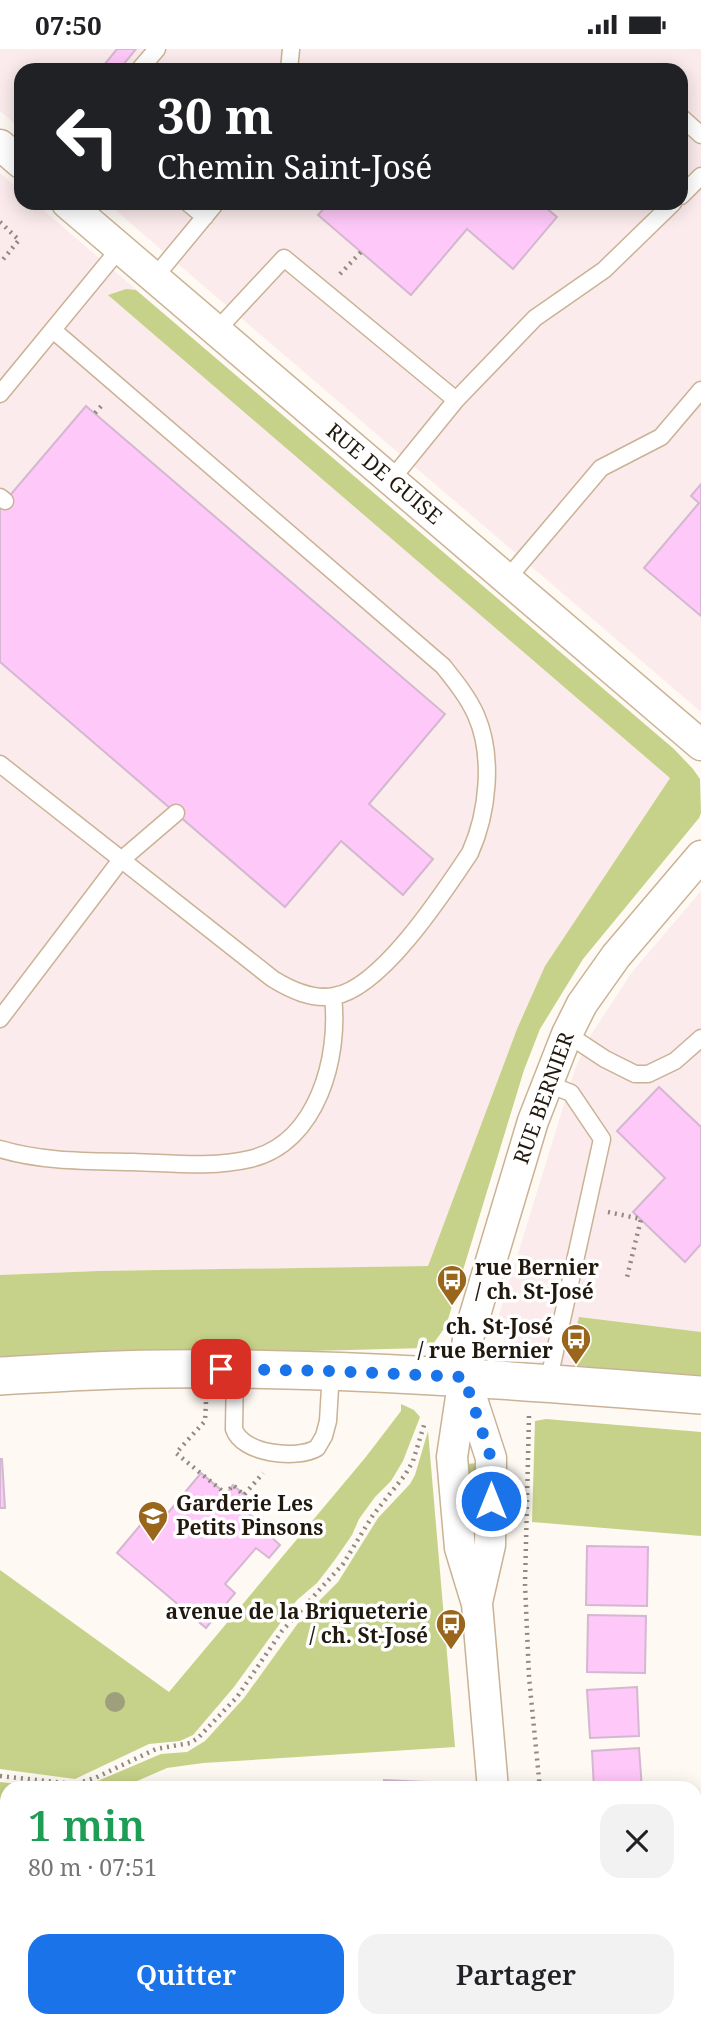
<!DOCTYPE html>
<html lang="fr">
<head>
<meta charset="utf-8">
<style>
  :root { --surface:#fff; --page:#f2f2f2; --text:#202124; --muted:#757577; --accent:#1a73e8 }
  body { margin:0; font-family:"Noto Serif",serif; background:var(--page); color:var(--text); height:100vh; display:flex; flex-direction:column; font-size:26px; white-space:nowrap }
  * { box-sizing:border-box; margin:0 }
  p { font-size:23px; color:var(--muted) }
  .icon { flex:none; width:38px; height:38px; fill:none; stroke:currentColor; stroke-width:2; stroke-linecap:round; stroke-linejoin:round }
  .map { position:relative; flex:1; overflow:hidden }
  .details { position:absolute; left:0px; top:1732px; width:702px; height:247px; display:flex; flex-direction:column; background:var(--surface); border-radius:21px 21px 0 0; box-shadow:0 4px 18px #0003 }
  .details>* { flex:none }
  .top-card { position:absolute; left:14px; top:14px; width:674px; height:147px; border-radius:21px; box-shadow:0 4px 18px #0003; background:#202124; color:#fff; overflow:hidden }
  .pin { position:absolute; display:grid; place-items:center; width:60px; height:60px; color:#fff; margin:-30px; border-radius:14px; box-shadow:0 4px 10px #0006 }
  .me { position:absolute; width:77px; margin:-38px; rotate:0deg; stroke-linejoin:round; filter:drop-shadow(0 0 5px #0008) }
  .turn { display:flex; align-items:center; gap:24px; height:147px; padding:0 28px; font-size:32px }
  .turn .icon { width:91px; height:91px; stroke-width:2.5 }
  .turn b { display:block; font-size:49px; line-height:60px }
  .round { display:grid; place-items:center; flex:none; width:74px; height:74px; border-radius:21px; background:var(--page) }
  .overview { display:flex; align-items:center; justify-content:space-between; height:119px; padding:0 28px }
  h1 { font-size:42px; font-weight:600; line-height:52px; color:#1e9e55 }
  .button { display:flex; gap:14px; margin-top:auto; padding:14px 28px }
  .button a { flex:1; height:80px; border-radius:21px; background:var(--accent); color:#fff; font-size:28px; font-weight:600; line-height:80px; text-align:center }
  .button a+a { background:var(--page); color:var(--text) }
  .status { display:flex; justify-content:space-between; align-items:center; height:49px; padding:0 35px; background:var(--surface); direction:ltr }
  .status svg { height:19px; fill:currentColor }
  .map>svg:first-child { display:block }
  .industrial { fill:#fbebec }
  .green { fill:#c6d289 }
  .building { fill:#fec8f8; stroke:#d4b7d0; stroke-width:2 }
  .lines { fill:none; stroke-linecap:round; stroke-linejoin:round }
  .service-casing { stroke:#cab295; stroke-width:19 }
  .minor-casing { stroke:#cab295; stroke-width:33 }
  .tertiary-casing { stroke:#cab295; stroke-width:40 }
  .path { stroke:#908980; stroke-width:4.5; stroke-dasharray:2 5; stroke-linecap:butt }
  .service { stroke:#fff; stroke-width:16 }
  .minor { stroke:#fff; stroke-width:30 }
  .tertiary { stroke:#fff; stroke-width:37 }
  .tree { fill:#9e9f7b }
  .route { stroke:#1a73e8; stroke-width:12; stroke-dasharray:0 21.6 }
  .labels { text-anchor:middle; stroke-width:7; stroke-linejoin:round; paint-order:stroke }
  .street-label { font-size:21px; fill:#22190e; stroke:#fff }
  .poi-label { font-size:21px; font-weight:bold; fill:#22190e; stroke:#fff; text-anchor:start }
</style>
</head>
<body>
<div class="status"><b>07:50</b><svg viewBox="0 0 49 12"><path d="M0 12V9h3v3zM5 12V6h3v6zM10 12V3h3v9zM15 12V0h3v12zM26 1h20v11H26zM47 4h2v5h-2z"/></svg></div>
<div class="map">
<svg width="701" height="1979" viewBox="0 0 701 1979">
  <rect width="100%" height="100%" fill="#fef9f3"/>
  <path class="industrial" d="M 0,0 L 701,0 L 701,663 L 107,154 L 681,154 L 681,21 L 21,21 L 21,80 L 0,62 Z
    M 0,124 L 21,142 L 21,154 L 35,154 L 683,709 L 545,917 L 517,980 L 428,1217 L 98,1222 L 0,1226 Z
    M 701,842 L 701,1327 L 540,1314 L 527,1308 L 511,1296 L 500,1278 L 499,1266 L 575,1020 L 589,989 L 632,923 Z"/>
  <path class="green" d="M 126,240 L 136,241 L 674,700 L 693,720 L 700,730 L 701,764 L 699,769 L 583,910 L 540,980 L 524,1021 L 446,1277 L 433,1295 L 424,1299 L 0,1310 L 0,1226 L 98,1222 L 428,1217 L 517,980 L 545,917 L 670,729 L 108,246 Z
    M 579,1268 L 701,1283 L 701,1327 L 577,1317 L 570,1305 Z
    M 401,1355 L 414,1361 L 420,1368 L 403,1412 L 391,1432 L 375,1448 L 359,1470 L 352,1486 L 334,1512 L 317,1534 L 297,1551 L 234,1638 L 193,1686 L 180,1692 L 149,1695 L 75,1730 L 0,1720 L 0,1521 L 169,1643 L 365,1409 L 401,1362 Z
    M 546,1370 L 701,1383 L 701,1487 L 532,1473 L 535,1372 Z
    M 428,1382 L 455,1698 L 203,1714 L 167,1719 L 121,1739 L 81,1739 L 161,1705 L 187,1703 L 205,1692 L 244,1649 L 301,1570 L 338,1533 L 378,1469 L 410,1435 L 415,1426 Z
    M 479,1414 L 478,1494 L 472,1494 L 466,1415 Z
    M 0,1733 L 50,1739 L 7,1740 L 7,1830 L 2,1835 L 0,1834 Z"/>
  <path class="building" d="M 117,0 L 136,0 L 119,21 L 100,21 Z
    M 329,154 L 540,154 L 557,168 L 513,220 L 467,180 L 411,246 L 318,166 Z
    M 86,357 L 445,665 L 369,755 L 433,810 L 403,846 L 341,792 L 285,858 L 0,613 L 0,458 Z
    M 701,435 L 701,567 L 644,519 L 699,454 L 691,447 Z
    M 659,1038 L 701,1078 L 701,1195 L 685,1213 L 633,1163 L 665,1129 L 617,1082 Z
    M 0,1410 L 2,1410 L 5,1459 L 0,1459 Z
    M 201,1424 L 226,1445 L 233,1436 L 255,1455 L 248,1464 L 270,1482 L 268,1485 L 280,1496 L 269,1509 L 256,1499 L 225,1535 L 235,1544 L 206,1579 L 117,1504 L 148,1467 L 158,1476 Z
    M 587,1497 L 648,1498 L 647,1557 L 586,1556 Z
    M 588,1566 L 646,1567 L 645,1624 L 587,1623 Z
    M 637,1638 L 639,1687 L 590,1689 L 587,1641 Z
    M 639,1699 L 642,1740 L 594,1740 L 592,1702 Z
    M 384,1731 L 426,1733 L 426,1740 L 383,1740 Z
    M 0,1919 L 7,1925 L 7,1972 L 19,1972 L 13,1979 L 0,1979 Z
    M 190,1972 L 221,1972 L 230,1979 L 185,1979 Z
    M 282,1972 L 352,1972 L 353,1979 L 283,1979 Z
    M 404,1972 L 456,1972 L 457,1979 L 405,1979 Z
    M 626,1972 L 684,1972 L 684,1974 L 647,1979 L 627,1979 Z"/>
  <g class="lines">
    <g class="service-casing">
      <path id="service" d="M 139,21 L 157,0
        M 289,21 L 291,0
        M 681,68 L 701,86
        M 681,147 L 701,127
        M 188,154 L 205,168
        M 154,229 L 216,154
        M 216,282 L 284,209 L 456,351 L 391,431
        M 0,345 L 120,199
        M 456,351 L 535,269 L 604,221 L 673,154
        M 0,448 L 5,452
        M 507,530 L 601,419 L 661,388 L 701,341
        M 0,715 L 273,930 C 291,941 312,951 334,947 C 381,940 444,843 470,804 C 488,764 494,707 476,666 C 468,648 455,632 443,617 L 53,281
        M 0,970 L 120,812 L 176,764
        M 567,985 L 605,1010 L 635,1025 L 648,1025 L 675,1012 L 701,989
        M 546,1034 L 571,1044 L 602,1090 L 548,1334
        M 0,1100 C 43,1113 88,1112 133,1113 C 171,1114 212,1119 250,1110 C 318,1094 340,1007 333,948
        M 235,1320 L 234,1380 C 242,1405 297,1411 317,1399 L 324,1387 L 328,1372 L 331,1322"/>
    </g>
    <g class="minor-casing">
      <path id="minor" d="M 0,96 L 21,114
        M 67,154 L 701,696
        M 466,1332 L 491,1409 L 490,1496 L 477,1553
        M 493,1740 L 477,1555 L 460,1499 L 452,1408 L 464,1328 L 468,1289 L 533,1072 L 567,985 L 582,955 L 616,907 L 701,807
        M 526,1972 L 527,1979
        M 104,1979 L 110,1972"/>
    </g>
    <g class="tertiary-casing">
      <path id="tertiary" d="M 0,1327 C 55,1324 110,1320 165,1320 C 344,1318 523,1332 701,1346"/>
    </g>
    <path class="path" d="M 0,173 L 19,191 L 0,214
      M 340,225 L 361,203
      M 95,364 L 104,354
      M 608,1163 L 641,1170 L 627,1228
      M 206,1353 L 205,1372 L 176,1404 L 226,1445 L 233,1436 L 244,1446 L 263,1424
      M 529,1367 L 525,1535 L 529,1628 L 540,1740
      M 0,1727 L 75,1735 L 95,1729 L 156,1700 L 190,1694 L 198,1689 L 237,1648 L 282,1582 L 343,1515 L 373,1466 L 405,1426 L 413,1412 L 425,1373
      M 576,1972 L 577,1979"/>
    <use href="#service" class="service"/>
    <use href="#minor" class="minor"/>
    <use href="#tertiary" class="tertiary"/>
  </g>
  <circle class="tree" cx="115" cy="1653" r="10"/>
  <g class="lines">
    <path class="route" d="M 221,1320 L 331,1322 L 464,1328 L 491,1409 L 491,1452"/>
  </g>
  <defs>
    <g id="bus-pin" transform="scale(1.575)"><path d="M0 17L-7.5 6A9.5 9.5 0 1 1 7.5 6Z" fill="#99661b" stroke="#fff"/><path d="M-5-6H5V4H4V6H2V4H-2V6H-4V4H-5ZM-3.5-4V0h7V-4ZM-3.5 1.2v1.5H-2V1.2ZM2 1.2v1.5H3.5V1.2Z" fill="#fff"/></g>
    <g id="school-pin" transform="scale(1.575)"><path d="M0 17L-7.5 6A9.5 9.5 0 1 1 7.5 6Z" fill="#99661b" stroke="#fff"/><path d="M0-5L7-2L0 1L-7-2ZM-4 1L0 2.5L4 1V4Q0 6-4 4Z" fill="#fff"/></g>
  </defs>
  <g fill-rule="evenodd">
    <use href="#bus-pin" x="452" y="1231"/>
    <use href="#bus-pin" x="576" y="1290"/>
    <use href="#school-pin" x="153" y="1467"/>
    <use href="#bus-pin" x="451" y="1575"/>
  </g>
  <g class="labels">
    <g class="street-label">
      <text transform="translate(384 425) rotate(40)" y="7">RUE DE GUISE</text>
      <text transform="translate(544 1049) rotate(-70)" y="7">RUE BERNIER</text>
    </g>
    <g class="poi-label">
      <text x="475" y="1226">rue Bernier<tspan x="475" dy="24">/ ch. St-José</tspan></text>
      <text x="553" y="1285" text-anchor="end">ch. St-José<tspan x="553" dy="24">/ rue Bernier</tspan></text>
      <text x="176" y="1462">Garderie Les<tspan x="176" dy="24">Petits Pinsons</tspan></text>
      <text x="428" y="1570" text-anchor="end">avenue de la Briqueterie<tspan x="428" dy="24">/ ch. St-José</tspan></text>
    </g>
  </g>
</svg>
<div class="pin" style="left:221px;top:1320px;background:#d93025"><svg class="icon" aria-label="arrive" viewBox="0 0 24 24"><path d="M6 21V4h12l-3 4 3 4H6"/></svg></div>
<svg class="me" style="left:491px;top:1452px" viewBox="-20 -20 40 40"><circle r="17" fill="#1a73e8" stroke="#fff" stroke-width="3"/><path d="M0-11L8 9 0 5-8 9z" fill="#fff"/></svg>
<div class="top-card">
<div class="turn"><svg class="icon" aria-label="left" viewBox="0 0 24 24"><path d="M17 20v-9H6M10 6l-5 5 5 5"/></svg><div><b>30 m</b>Chemin Saint-José</div></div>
</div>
<section class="details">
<div class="overview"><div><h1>1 min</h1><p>80 m · 07:51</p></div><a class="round"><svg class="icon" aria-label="close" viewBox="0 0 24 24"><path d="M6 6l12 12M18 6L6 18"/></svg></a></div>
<div class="button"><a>Quitter</a><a>Partager</a></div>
</section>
</div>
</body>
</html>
